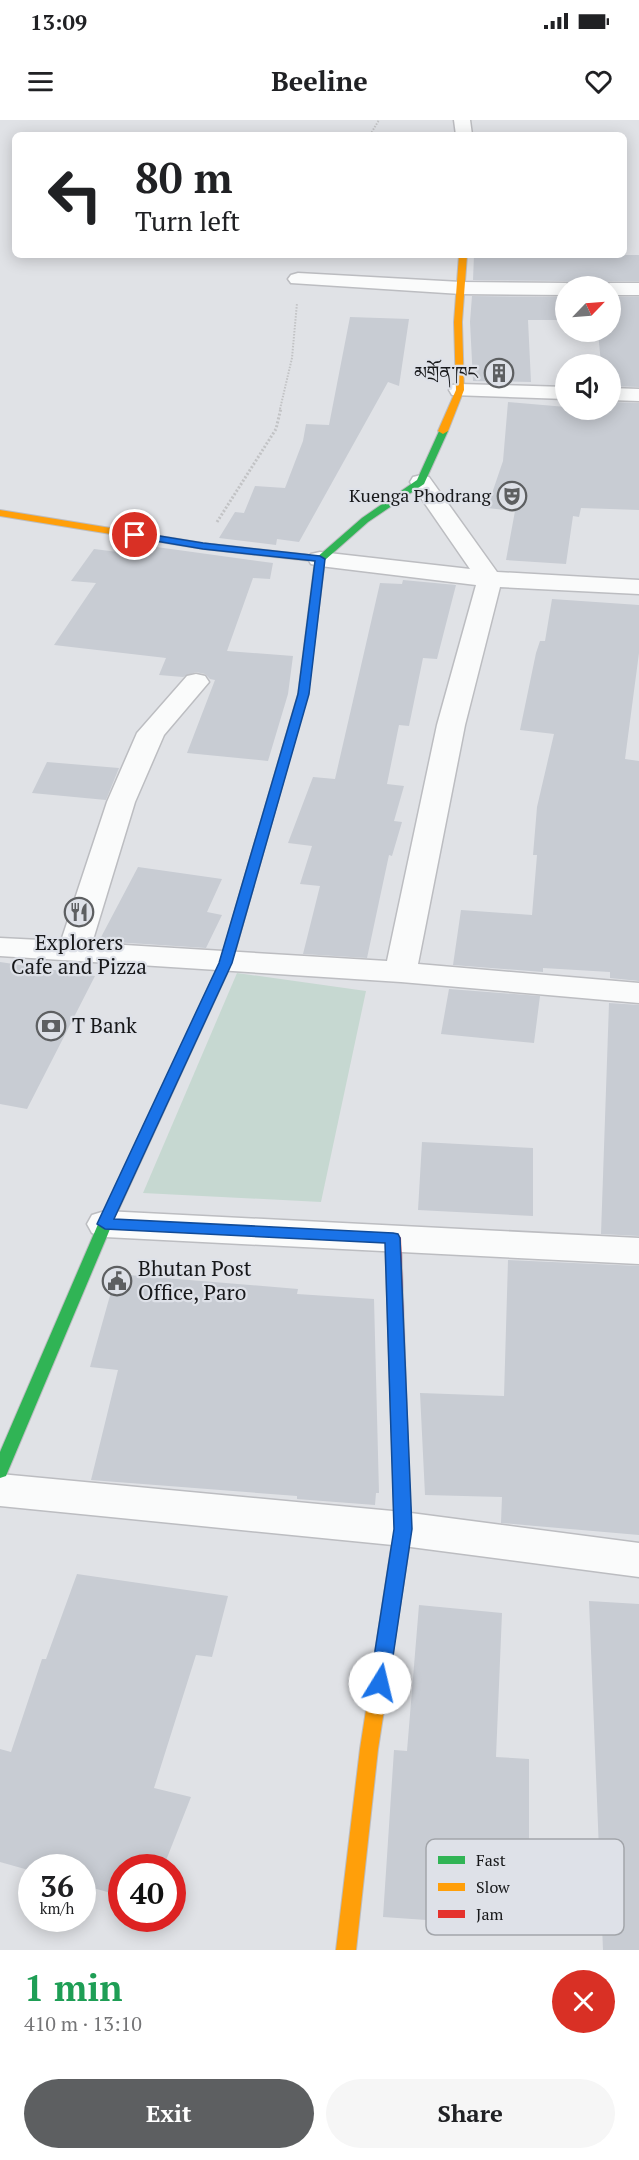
<!DOCTYPE html>
<html lang="en">
<head>
<meta charset="utf-8">
<style>
  :root { --surface:#fff; --page:#f6f6f6; --text:#202124; --muted:#757577; --accent:#5d5f61 }
  body { margin:0; font-family:"PT Serif","Noto Serif Tibetan",serif; background:var(--page); color:var(--text); height:100vh; display:flex; flex-direction:column; font-size:22px; white-space:nowrap }
  * { box-sizing:border-box; margin:0 }
  p { font-size:20px; color:var(--muted) }
  .icon { flex:none; width:33px; height:33px; fill:none; stroke:currentColor; stroke-width:2; stroke-linecap:round; stroke-linejoin:round }
  .map { position:relative; height:1830px; overflow:hidden }
  .drawer { display:flex; flex-direction:column; background:var(--surface); flex:1 }
  .drawer>* { flex:none }
  .top-card { position:absolute; left:12px; top:12px; width:615px; height:126px; border-radius:9px; box-shadow:0 3px 15px #0003; background:#fff; color:var(--text); overflow:hidden }
  .needle { width:39px; rotate:65deg }
  .fabs { position:absolute; left:555px; top:156px; display:grid; gap:12px }
  .fabs a { display:grid; place-items:center; width:66px; height:66px; border-radius:50%; background:var(--surface); box-shadow:0 3px 15px #0003; font-size:30px }
  .speed { position:absolute; left:18px; top:1734px; display:flex; gap:12px; font-size:30px; font-weight:700; text-align:center }
  .speed>* { display:grid; place-content:center; width:78px; height:78px; border-radius:50%; background:var(--surface); box-shadow:0 3px 15px #0003; line-height:1 }
  .speed small { font-size:15px; font-weight:400 }
  .speed .limit { border:9px solid #d22; background:#fff; color:#111 }
  .pin { position:absolute; display:grid; place-items:center; width:51px; height:51px; color:#fff; margin:-26px; border:3px solid #fff; border-radius:50%; box-shadow:0 2px 6px #0007 }
  .me { position:absolute; width:66px; margin:-33px; rotate:9deg; stroke-linejoin:round; filter:drop-shadow(0 0 4px #0008) }
  .turn { display:flex; align-items:center; gap:21px; height:126px; padding:0 24px; font-size:27px }
  .turn .icon { width:78px; height:78px; stroke-width:2.5 }
  .turn b { display:block; font-size:42px; line-height:51px }
  .round { display:grid; place-items:center; flex:none; width:63px; height:63px; border-radius:32px; background:var(--page) }
  .head { display:flex; align-items:center; justify-content:space-between; height:102px; padding:0 24px }
  h1 { font-size:36px; font-weight:800; line-height:45px; color:#1e9e55 }
  .button { display:flex; gap:12px; margin-top:auto; padding:12px 24px }
  .button a { flex:1; height:69px; border-radius:36px; background:var(--accent); color:#fff; font-size:24px; font-weight:800; line-height:69px; text-align:center }
  .button a+a { background:var(--page); color:var(--text) }
  .status { display:flex; justify-content:space-between; align-items:center; height:42px; padding:0 30px; background:var(--surface); direction:ltr }
  .status svg { height:16px; fill:currentColor }
  header { display:flex; justify-content:space-between; align-items:center; height:78px; padding:0 24px; background:var(--surface); font-size:27px; font-weight:800 }
  .map>svg:first-child { display:block }
  .green { fill:#c6d8d1 }
  .building { fill:#c8ccd3 }
  .lines { fill:none; stroke-linecap:round; stroke-linejoin:round }
  .street-casing { stroke:#bcbdc1; stroke-width:3 }
  .fast-casing { stroke:#bcbdc1; stroke-width:2 }
  .slow-casing { stroke:#bcbdc1; stroke-width:2 }
  .jam-casing { stroke:#bcbdc1; stroke-width:2 }
  .path-far1 { stroke:#c2c3c5; stroke-width:2; stroke-dasharray:1.5 1.5; stroke-linecap:butt }
  .path { stroke:#c2c3c5; stroke-width:3; stroke-dasharray:2 2; stroke-linecap:butt }
  .street { fill:#fafbfb; fill-rule:evenodd }
  .fast { fill:#30b455; fill-rule:evenodd }
  .slow { fill:#ff9f0a; fill-rule:evenodd }
  .jam { fill:#e5322d; fill-rule:evenodd }
  .route { fill:#1a73e8; stroke:#114b97; stroke-width:1.5 }
  .labels { text-anchor:middle; stroke-width:4.5; stroke-linejoin:round; paint-order:stroke }
  .far-poi-label { font-size:18px; fill:#17181a; stroke:#dee1e8; text-anchor:end }
  .poi-label { font-size:21px; fill:#17181a; stroke:#dee1e8; text-anchor:start }
  .key { fill:#dee1e8; stroke:#a2a5aa; stroke-width:1.5 }
  .key-label { font-size:16px; fill:#17181a }
</style>
</head>
<body>
<div class="status"><b>13:09</b><svg viewBox="0 0 49 12"><path d="M0 12V9h3v3zM5 12V6h3v6zM10 12V3h3v9zM15 12V0h3v12zM26 1h20v11H26zM47 4h2v5h-2z"/></svg></div>
<header><svg class="icon" aria-label="menu" viewBox="0 0 24 24"><path d="M4 6h16M4 12h16M4 18h16"/></svg>Beeline<svg class="icon" aria-label="heart" viewBox="0 0 24 24"><path d="M12 20l-8-8c-3-5 5-10 8-4 3-6 11-1 8 4z"/></svg></header>
<div class="map">
<svg width="639" height="1830" viewBox="0 0 639 1830">
  <rect width="100%" height="100%" fill="#e0e2e6"/>
  <path class="green" d="M 237,853 L 366,871 L 321,1082 L 143,1073 Z"/>
  <path class="building" d="M 474,135 L 639,135 L 639,161 L 610,161 L 600,166 L 576,166 L 566,161 L 473,160 Z
    M 472,176 L 566,177 L 566,200 L 528,200 L 531,262 L 473,261 L 470,202 Z
    M 610,177 L 639,177 L 639,267 L 610,266 L 610,244 L 601,244 L 598,212 L 610,212 Z
    M 350,197 L 409,199 L 399,266 L 388,262 L 299,422 L 277,419 L 276,425 L 219,418 L 235,392 L 244,393 L 255,366 L 285,368 L 303,321 L 306,304 L 329,305 Z
    M 508,282 L 566,287 L 566,290 L 610,290 L 610,282 L 639,283 L 639,390 L 581,388 L 579,397 L 573,396 L 566,444 L 506,440 L 515,391 L 487,388 L 503,341 Z
    M 149,426 L 273,443 L 270,459 L 253,458 L 227,531 L 293,536 L 288,574 L 268,641 L 187,633 L 215,560 L 210,559 L 205,554 L 196,552 L 183,557 L 159,555 L 166,538 L 54,525 L 96,463 L 71,461 L 94,429 L 142,435 Z
    M 403,460 L 456,465 L 437,539 L 423,538 L 409,606 L 399,605 L 387,664 L 404,666 L 394,701 L 402,702 L 392,736 L 389,735 L 367,838 L 303,834 L 320,766 L 300,764 L 312,726 L 288,723 L 313,657 L 335,659 L 380,463 L 402,464 Z
    M 552,479 L 639,485 L 639,533 L 625,639 L 639,641 L 639,861 L 610,858 L 610,852 L 543,848 L 543,852 L 453,845 L 461,790 L 532,795 L 537,735 L 533,735 L 537,687 L 554,614 L 520,610 L 536,533 L 540,521 L 545,521 Z
    M 47,642 L 119,648 L 106,680 L 32,673 Z
    M 138,747 L 222,759 L 207,792 L 222,795 L 206,828 L 99,821 Z
    M 0,842 L 95,856 L 27,989 L 0,984 Z
    M 449,869 L 540,876 L 534,923 L 441,914 Z
    M 609,883 L 639,885 L 639,1116 L 601,1114 Z
    M 422,1022 L 533,1028 L 533,1096 L 418,1090 Z
    M 508,1140 L 639,1146 L 639,1415 L 501,1403 L 502,1377 L 425,1375 L 420,1273 L 504,1276 Z
    M 116,1154 L 298,1169 L 297,1174 L 374,1179 L 379,1373 L 376,1373 L 375,1385 L 297,1379 L 297,1376 L 91,1360 L 118,1250 L 90,1247 Z
    M 77,1454 L 228,1476 L 212,1537 L 196,1535 L 154,1668 L 191,1677 L 163,1748 L 122,1748 L 122,1776 L 82,1765 L 82,1748 L 32,1748 L 32,1751 L 0,1742 L 0,1629 L 11,1632 L 42,1539 L 46,1539 Z
    M 589,1481 L 639,1484 L 639,1830 L 603,1830 Z
    M 419,1485 L 502,1493 L 496,1637 L 529,1639 L 529,1807 L 383,1797 L 394,1630 L 407,1631 Z"/>
  <g class="lines">
    <g class="street-casing">
      <path id="street" d="M 454,0 L 470,0 L 472,15 L 456,15 Z
        M 298,153 L 461,162 L 566,163 L 574,166 L 566,166 L 566,175 L 461,174 L 291,163 L 288,159 L 291,155 Z
        M 610,163 L 639,163 L 639,175 L 610,175 L 610,166 L 602,166 Z
        M 460,264 L 566,267 L 566,279 L 452,275 L 449,270 L 452,265 Z
        M 610,268 L 639,269 L 639,281 L 610,280 Z
        M 421,355 L 429,357 L 497,452 L 639,460 L 639,474 L 500,467 L 465,605 L 418,844 L 639,863 L 639,883 L 401,862 L 0,836 L 0,818 L 61,821 L 107,682 L 137,613 L 187,556 L 196,554 L 205,556 L 209,562 L 164,615 L 135,682 L 92,823 L 387,841 L 437,605 L 476,465 L 320,446 L 311,444 L 308,439 L 311,434 L 320,432 L 470,449 L 410,362 L 413,357 Z
        M 105,1091 L 639,1118 L 639,1144 L 105,1117 L 92,1113 L 87,1104 L 92,1095 Z
        M 0,1354 L 403,1392 L 639,1423 L 639,1457 L 403,1426 L 0,1386 Z"/>
    </g>
    <g class="fast-casing">
      <path id="fast" d="M 440,309 L 448,311 L 424,364 L 368,402 L 325,440 L 308,574 L 253,769 L 247,773 L 243,772 L 241,769 L 298,574 L 315,439 L 362,398 L 417,360 Z
        M 106,1097 L 111,1098 L 113,1102 L 8,1351 L 6,1356 L 0,1358 L 0,1332 L 99,1102 L 101,1098 Z"/>
    </g>
    <g class="slow-casing">
      <path id="slow" d="M 459,135 L 467,135 L 462,202 L 464,270 L 448,311 L 443,314 L 438,311 L 456,270 L 454,202 Z
        M 0,390 L 203,423 L 320,436 L 325,439 L 320,442 L 203,429 L 0,396 Z
        M 247,765 L 253,769 L 232,843 L 113,1102 L 111,1106 L 101,1106 L 99,1102 L 220,843 L 241,769 Z
        M 402,1379 L 408,1381 L 410,1386 L 412,1409 L 378,1629 L 356,1830 L 336,1830 L 360,1629 L 394,1409 L 394,1386 L 396,1381 Z"/>
    </g>
    <g class="jam-casing">
      <path id="jam" d="M 393,1113 L 398,1114 L 401,1118 L 410,1386 L 408,1391 L 402,1393 L 396,1391 L 394,1386 L 385,1118 L 388,1114 Z"/>
    </g>
    <path class="path-far1" d="M 370,15 L 379,0
      M 280,289 L 292,238 L 297,183"/>
    <path class="path" d="M 217,402 L 276,309 L 281,288"/>
    <use href="#street" class="street"/>
    <use href="#fast" class="fast"/>
    <use href="#slow" class="slow"/>
    <use href="#jam" class="jam"/>
  </g>
  <path class="route" d="M 135,412 L 203,423 L 320,436 L 325,439 L 309,574 L 232,843 L 114,1099 L 393,1113 L 398,1114 L 400,1118 L 412,1409 L 389,1563 L 386,1569 L 380,1571 L 373,1569 L 370,1563 L 394,1409 L 385,1123 L 105,1109 L 97,1104 L 219,843 L 298,574 L 315,441 L 203,429 L 132,417 L 130,415 Z"/>
  <defs>
    <g id="building-ring" transform="scale(1.5)"><circle r="9.5" fill="#dee1e8" stroke="#5d5f61" stroke-width="1.5"/><path d="M-4-6H4V6H1V3H-1V6H-4ZM-2.5-4.3h1.7v1.8h-1.7ZM.8-4.3h1.7v1.8H.8ZM-2.5-1h1.7V.8h-1.7ZM.8-1h1.7V.8H.8Z" fill="#5d5f61"/></g>
    <g id="theatre-ring" transform="scale(1.5)"><circle r="9.5" fill="#dee1e8" stroke="#5d5f61" stroke-width="1.5"/><path d="M-5-5.5Q0-4 5-5.5V0Q5 5 0 6Q-5 5-5 0ZM-3.3-2.5H-1v1.5H-3.3ZM1-2.5H3.3v1.5H1ZM-2.8 1Q0 5.5 2.8 1Z" fill="#5d5f61"/></g>
    <g id="restaurant-ring" transform="scale(1.5)"><circle r="9.5" fill="#dee1e8" stroke="#5d5f61" stroke-width="1.5"/><path d="M-5-6h1v4h1v-4h1v4h1v-4h1v5L-1.5 .5V6h-2V.5L-5-1ZM5-6V6H3V1.5H1.5Q1.5-4 5-6Z" fill="#5d5f61"/></g>
    <g id="bank-ring" transform="scale(1.5)"><circle r="9.5" fill="#dee1e8" stroke="#5d5f61" stroke-width="1.5"/><path d="M-6-4H6V4H-6ZM0-2.3a2.3 2.3 0 1 0 0 4.6a2.3 2.3 0 1 0 0-4.6Z" fill="#5d5f61"/></g>
    <g id="civic-ring" transform="scale(1.5)"><circle r="9.5" fill="#dee1e8" stroke="#5d5f61" stroke-width="1.5"/><path d="M-.6-6.5H3V-4.5H.6V-3L4-1V1h2V6H-6V1h2V-1L-.6-3ZM-1.2 2.5V6h2.4V2.5Z" fill="#5d5f61"/></g>
  </defs>
  <g fill-rule="evenodd">
    <use href="#building-ring" x="499" y="253"/>
    <use href="#theatre-ring" x="512" y="376"/>
    <use href="#restaurant-ring" x="79" y="792"/>
    <use href="#bank-ring" x="51" y="906"/>
    <use href="#civic-ring" x="117" y="1161"/>
  </g>
  <g class="labels">
    <g class="far-poi-label">
      <text x="478" y="259">མགྲོན་ཁང</text>
      <text x="491" y="382">Kuenga Phodrang</text>
    </g>
    <g class="poi-label">
      <text x="79" y="830" text-anchor="middle">Explorers<tspan x="79" dy="24">Cafe and Pizza</tspan></text>
      <text x="72" y="913">T Bank</text>
      <text x="138" y="1156">Bhutan Post<tspan x="138" dy="24">Office, Paro</tspan></text>
    </g>
  </g>
  <rect x="426" y="1719" width="198" height="96" rx="9" class="key"/>
  <rect x="438" y="1736" width="27" height="8" fill="#30b455"/>
  <rect x="438" y="1763" width="27" height="8" fill="#ff9f0a"/>
  <rect x="438" y="1790" width="27" height="8" fill="#e5322d"/>
  <g class="key-label">
    <text x="476" y="1746">Fast</text>
    <text x="476" y="1773">Slow</text>
    <text x="476" y="1800">Jam</text>
  </g>
</svg>
<div class="fabs">
<a><svg class="needle" viewBox="-14 -14 28 28"><path d="M0-13l5 13h-10z" fill="#e53935"/><path d="M0 13l5-13h-10z" fill="#757577"/></svg></a>
<a><svg class="icon" aria-label="sound" viewBox="0 0 24 24"><path d="M4 9h4l5-4v14l-5-4H4zM17 9q2 3 0 6"/></svg></a>
</div>
<div class="speed"><div>36<small>km/h</small></div><div class="limit">40</div></div>
<div class="pin" style="left:135px;top:415px;background:#d93025"><svg class="icon" aria-label="arrive" viewBox="0 0 24 24"><path d="M6 21V4h12l-3 4 3 4H6"/></svg></div>
<svg class="me" style="left:380px;top:1563px" viewBox="-20 -20 40 40"><circle r="19" fill="#fff"/><path d="M0-13L10 11 0 6-10 11z" fill="#1a73e8"/></svg>
<div class="top-card">
<div class="turn"><svg class="icon" aria-label="left" viewBox="0 0 24 24"><path d="M17 20v-9H6M10 6l-5 5 5 5"/></svg><div><b>80 m</b>Turn left</div></div>
</div>
</div>
<section class="drawer">
<div class="head"><div><h1>1 min</h1><p>410 m · 13:10</p></div><a class="round" style="background:#d93025;color:#fff"><svg class="icon" aria-label="close" viewBox="0 0 24 24"><path d="M6 6l12 12M18 6L6 18"/></svg></a></div>
<div class="button"><a>Exit</a><a>Share</a></div>
</section>
</body>
</html>
